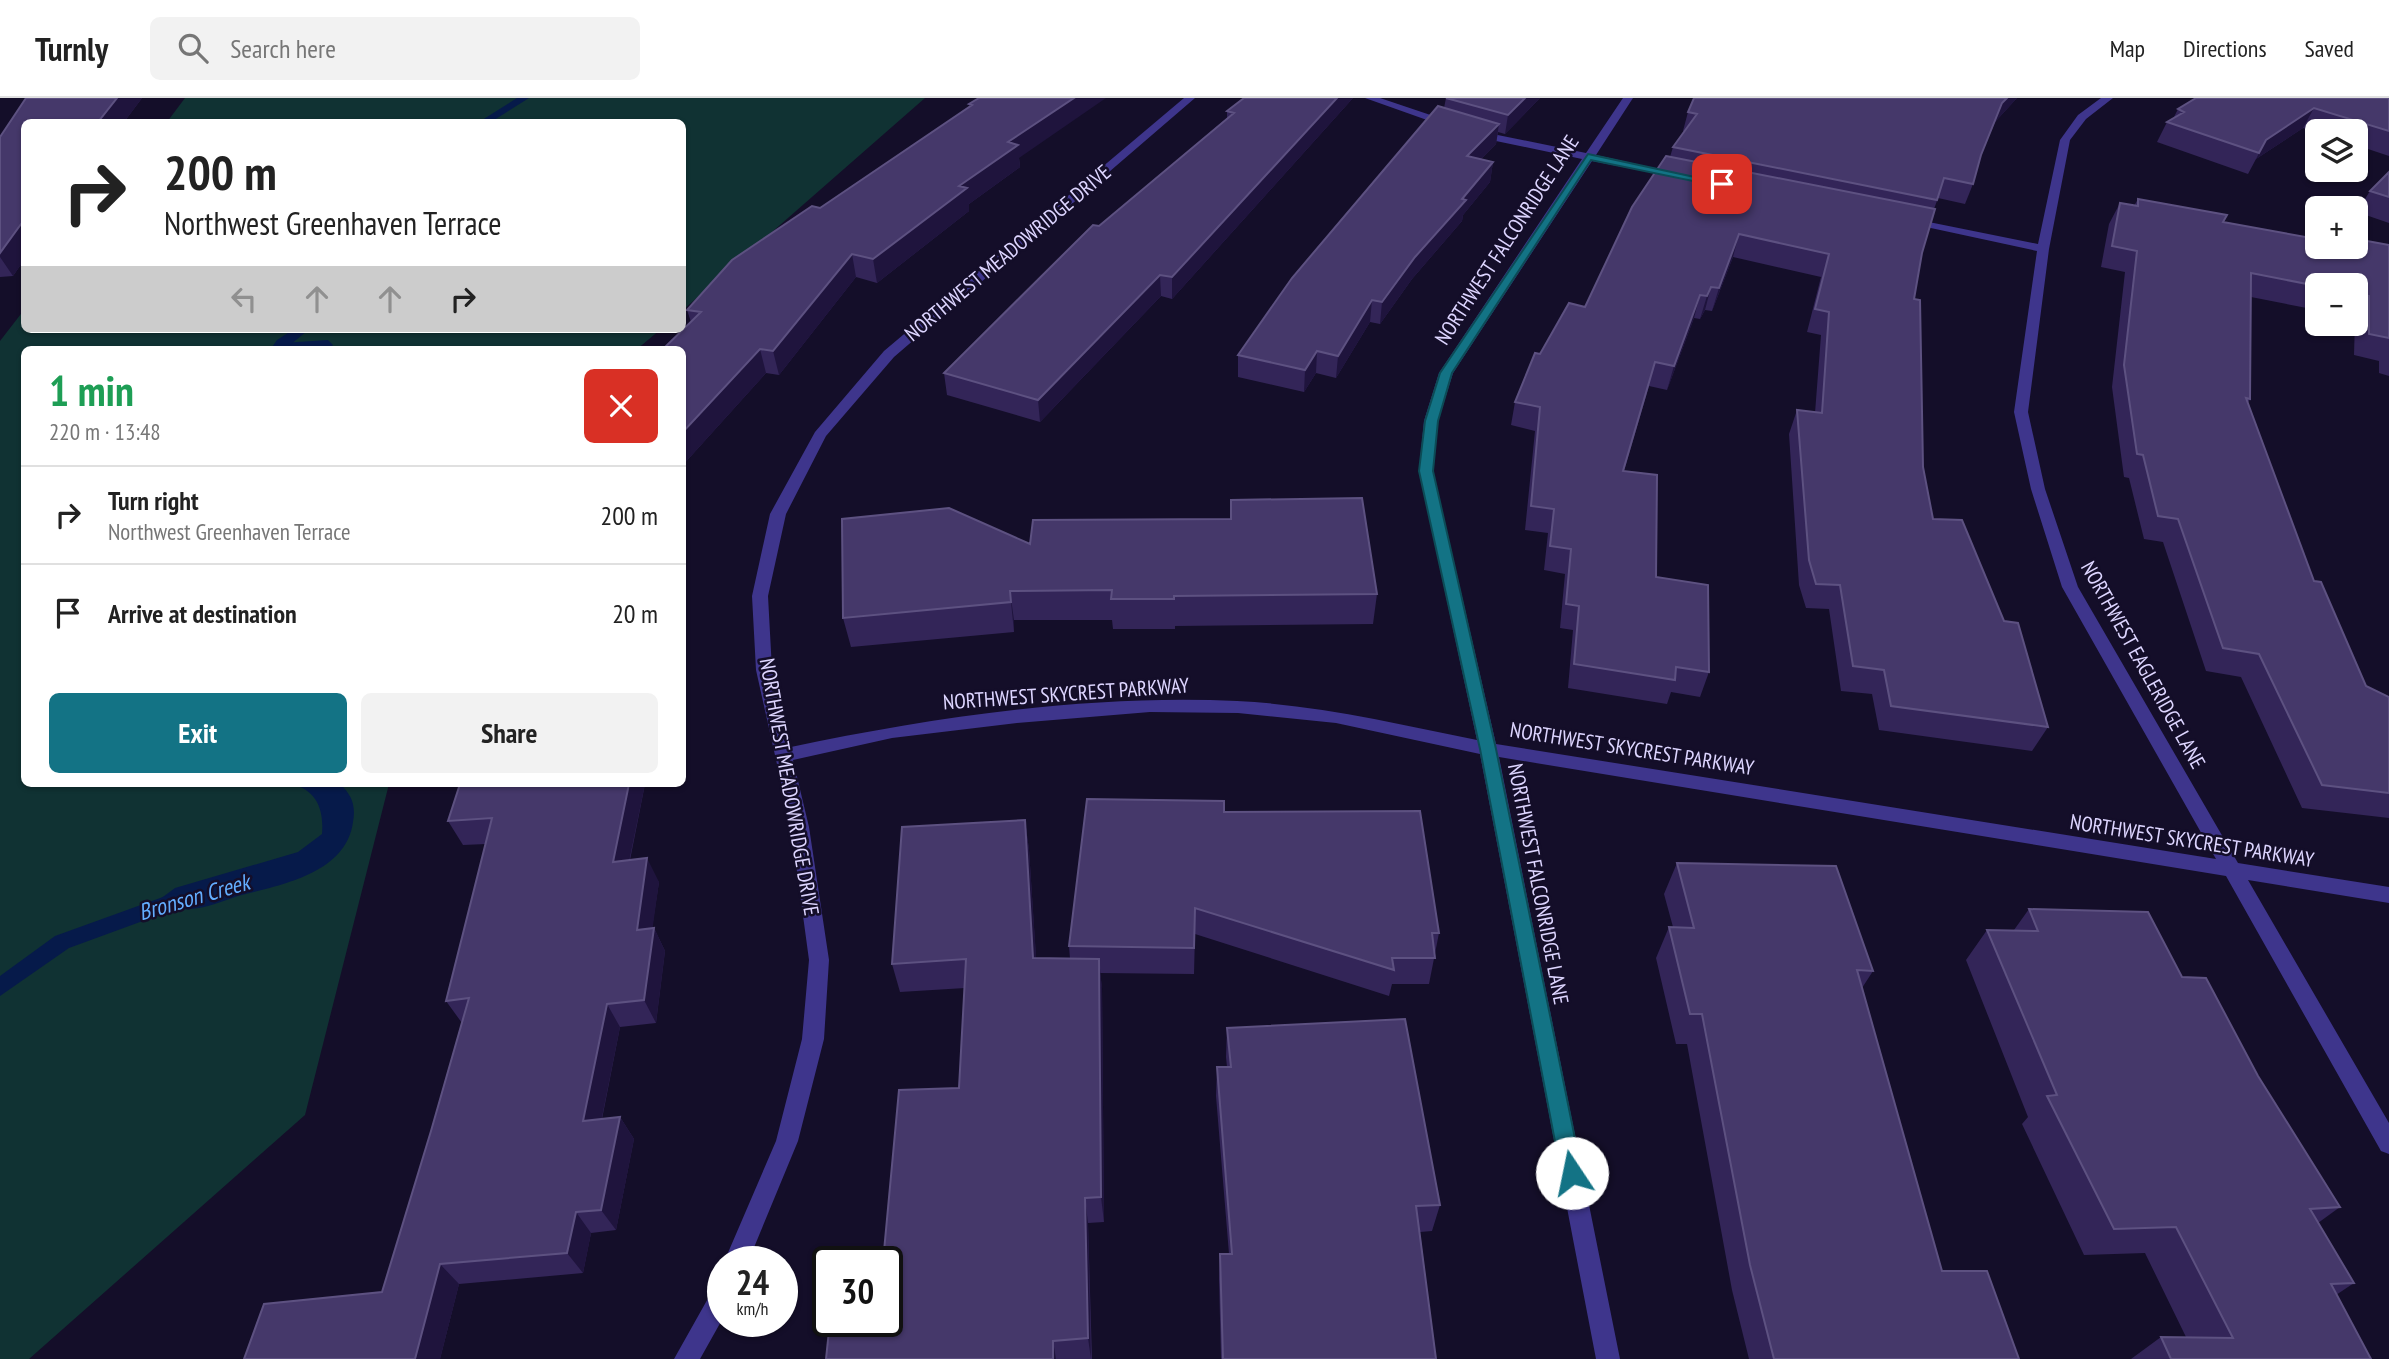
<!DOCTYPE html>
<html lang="en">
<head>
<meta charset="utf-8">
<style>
  :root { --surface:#fff; --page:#f2f2f2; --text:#222; --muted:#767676; --line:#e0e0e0; --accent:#137385 }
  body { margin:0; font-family:"PT Sans Narrow",sans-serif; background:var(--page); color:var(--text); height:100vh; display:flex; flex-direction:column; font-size:26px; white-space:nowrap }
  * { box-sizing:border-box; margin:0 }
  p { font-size:23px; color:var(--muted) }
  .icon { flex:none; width:38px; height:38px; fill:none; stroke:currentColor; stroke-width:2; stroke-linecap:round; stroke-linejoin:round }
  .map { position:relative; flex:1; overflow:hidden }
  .sheet { position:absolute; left:21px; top:248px; width:665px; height:441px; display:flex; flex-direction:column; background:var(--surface); border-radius:10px; box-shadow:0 2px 5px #0004 }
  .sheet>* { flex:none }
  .guide { position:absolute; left:21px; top:21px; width:665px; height:214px; border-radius:10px; box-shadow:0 2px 5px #0004; background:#fff; color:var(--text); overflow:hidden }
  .tools { position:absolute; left:2305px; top:21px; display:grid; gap:14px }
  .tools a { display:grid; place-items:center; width:63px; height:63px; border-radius:10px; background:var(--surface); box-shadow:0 2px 5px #0004; font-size:35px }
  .speed { position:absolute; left:707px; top:1148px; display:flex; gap:14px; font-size:35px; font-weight:700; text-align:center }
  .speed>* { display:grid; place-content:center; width:91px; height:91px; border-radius:50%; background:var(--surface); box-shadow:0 2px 5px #0004; line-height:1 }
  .speed small { font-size:18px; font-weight:400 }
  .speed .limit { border:4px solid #111; border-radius:10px; background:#fff; color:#111 }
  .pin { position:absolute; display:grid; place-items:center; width:60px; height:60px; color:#fff; margin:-30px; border-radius:14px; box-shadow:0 4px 10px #0006 }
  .me { position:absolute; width:77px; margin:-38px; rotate:349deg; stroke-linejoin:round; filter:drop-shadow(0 0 5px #0008) }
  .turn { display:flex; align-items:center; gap:24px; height:147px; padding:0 28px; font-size:32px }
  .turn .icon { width:91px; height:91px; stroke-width:2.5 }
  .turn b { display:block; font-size:49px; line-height:60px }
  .lanes { display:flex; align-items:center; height:66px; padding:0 28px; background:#0003; justify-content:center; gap:35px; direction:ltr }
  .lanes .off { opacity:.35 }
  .round { display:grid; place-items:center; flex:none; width:74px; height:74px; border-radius:10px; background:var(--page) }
  .headline { display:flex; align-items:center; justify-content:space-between; height:119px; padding:0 28px }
  h1 { font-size:42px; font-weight:600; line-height:52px; color:#1e9e55 }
  .primary-button { display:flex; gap:14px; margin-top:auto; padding:14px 28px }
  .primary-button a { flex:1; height:80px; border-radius:10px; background:var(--accent); color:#fff; font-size:28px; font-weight:600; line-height:80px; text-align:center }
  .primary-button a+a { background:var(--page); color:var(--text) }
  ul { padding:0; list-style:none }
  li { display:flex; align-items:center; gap:21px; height:98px; padding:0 28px; border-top:2px solid var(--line) }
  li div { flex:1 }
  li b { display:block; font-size:26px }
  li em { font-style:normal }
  header { display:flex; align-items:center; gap:42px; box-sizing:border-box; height:98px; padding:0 35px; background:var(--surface); border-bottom:2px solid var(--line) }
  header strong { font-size:33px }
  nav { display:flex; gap:38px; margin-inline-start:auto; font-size:24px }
  .search { width:490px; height:63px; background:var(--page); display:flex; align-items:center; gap:18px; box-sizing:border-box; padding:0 24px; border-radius:10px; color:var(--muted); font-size:26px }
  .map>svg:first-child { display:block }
  .green { fill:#103233 }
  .water { fill:#061a4a }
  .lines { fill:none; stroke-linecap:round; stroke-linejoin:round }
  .stream { fill:#061a4a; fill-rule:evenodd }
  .street { fill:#3e358c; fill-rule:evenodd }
  .wall { fill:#332558 }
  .shaded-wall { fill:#1f143d }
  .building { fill:#45386a; stroke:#5d5181; stroke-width:2 }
  .route { fill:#137385; stroke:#0c4b56; stroke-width:2 }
  .labels { text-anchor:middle; stroke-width:5; stroke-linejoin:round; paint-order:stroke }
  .street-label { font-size:21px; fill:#ddd5ff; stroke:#140e29 }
  .water-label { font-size:23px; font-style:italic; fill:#63adff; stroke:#140e29 }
</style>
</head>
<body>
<header>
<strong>Turnly</strong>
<div class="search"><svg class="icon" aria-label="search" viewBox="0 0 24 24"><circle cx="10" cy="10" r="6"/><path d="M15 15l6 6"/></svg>Search here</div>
<nav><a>Map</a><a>Directions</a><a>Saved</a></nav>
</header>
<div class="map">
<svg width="2389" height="1261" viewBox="0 0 2389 1261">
  <rect width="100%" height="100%" fill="#140e29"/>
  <path class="green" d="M 185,0 L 925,0 L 683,212 L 682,24 L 167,24 Z
    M 24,212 L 24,231 L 661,231 L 636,252 L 24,252 L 24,686 L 389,686 L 305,1017 L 29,1261 L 0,1261 L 0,243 Z"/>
  <path class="water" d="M 328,242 L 333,247 L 329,252 L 264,252 L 282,245 Z
    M 290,686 L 340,686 C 352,697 356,708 353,724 C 346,776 280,787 238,798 C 223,803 207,810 191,811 C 177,812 162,810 148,810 L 175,790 L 298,754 L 322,736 C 324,712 317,691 290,686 Z"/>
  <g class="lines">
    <path class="stream" d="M 517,0 L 529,0 L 491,24 L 479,24 Z
      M 294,231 L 307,233 L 284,252 L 270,252 L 277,242 Z
      M 174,795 L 181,797 L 184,803 L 181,809 L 69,850 L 0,898 L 0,878 L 55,838 Z"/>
    <path class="street" d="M 1184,0 L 1195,0 L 894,259 L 826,338 L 786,416 L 768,498 L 772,572 L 791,649 C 933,619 1091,596 1237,603 C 1319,607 1398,626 1477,642 L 1419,373 L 1424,323 L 1439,275 L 1582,61 L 1472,38 L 1365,0 L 1380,0 L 1478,33 L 1586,55 L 1623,0 L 1633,0 L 1596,57 L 1685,77 L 1679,80 L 1592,63 L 1453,275 L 1438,323 L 1433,373 L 1496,646 L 2216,761 L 2062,489 L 2031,391 L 2014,314 L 2037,153 L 1903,124 L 1909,120 L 2038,146 L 2060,42 L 2078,17 L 2101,0 L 2113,0 L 2086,21 L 2070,42 L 2049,151 L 2028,314 L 2045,391 L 2078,489 L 2238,765 L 2389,789 L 2389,805 L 2248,782 L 2389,1025 L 2389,1056 L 2381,1053 L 2226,778 L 1499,659 L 1620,1261 L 1596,1261 L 1480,656 L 1336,625 L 1238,615 L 1150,614 L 1017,625 L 892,640 L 793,662 L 809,729 L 829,862 L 824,941 L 798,1043 L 748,1164 L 724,1164 L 776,1043 L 802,941 L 809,862 L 791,729 L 756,572 L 752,498 L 770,416 L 815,334 L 884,253 Z
      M 723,1184 L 723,1220 L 700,1261 L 674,1261 L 715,1188 Z"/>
  </g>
  <path class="wall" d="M 26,0 L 142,0 L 124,24 L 24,24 L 24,162 L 13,178 L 0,179 L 0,39 Z
    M 979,0 L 1019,60 L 1020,69 L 969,106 L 969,113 L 877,185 L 856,179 L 779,277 L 766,275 L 682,368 L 682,252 L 691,224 L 687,212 L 820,110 L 969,10 L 969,6 Z
    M 1244,0 L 1353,0 L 1172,201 L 1161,198 L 1040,324 L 947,297 L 944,275 L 1099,128 L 1227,20 L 1227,13 Z
    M 1446,0 L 1540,0 L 1505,36 L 1498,34 L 1496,46 L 1481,61 L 1493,64 L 1490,84 L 1463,117 L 1462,123 L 1412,181 L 1380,226 L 1370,224 L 1336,280 L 1316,275 L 1304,294 L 1238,279 L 1238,257 L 1444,10 Z
    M 1694,0 L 2017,0 L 1995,24 L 1981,57 L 1973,86 L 1965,106 L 1938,100 L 1934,111 L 1922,155 L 1914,201 L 1923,369 L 1933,421 L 2048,629 L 2032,653 L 1879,632 L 1872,596 L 1841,593 L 1829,511 L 1806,510 L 1799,487 L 1789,336 L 1797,312 L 1815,315 L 1821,237 L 1807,234 L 1821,179 L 1733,159 L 1712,213 L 1705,212 L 1700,221 L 1694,220 L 1667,292 L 1649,288 L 1624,373 L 1656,479 L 1709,574 L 1700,599 L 1671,594 L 1667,606 L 1568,590 L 1573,532 L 1560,530 L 1565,476 L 1544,472 L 1548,435 L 1525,432 L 1535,333 L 1511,327 L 1515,304 L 1540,256 L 1585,209 L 1670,59 L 1673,49 L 1685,33 L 1683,33 L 1688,14 Z
    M 2389,0 L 2389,58 L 2356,47 L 2356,33 L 2317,33 L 2317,35 L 2303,30 L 2256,61 L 2248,76 L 2157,44 L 2167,24 L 2173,21 L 2178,11 Z
    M 2389,74 L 2389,125 L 2357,114 L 2370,93 Z
    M 2138,101 L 2223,124 L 2317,141 L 2389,147 L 2389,278 L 2379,275 L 2379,263 L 2354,257 L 2356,187 L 2317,187 L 2317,212 L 2251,199 L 2250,301 L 2248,305 L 2314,483 L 2366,588 L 2389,599 L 2389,720 L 2302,710 L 2241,579 L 2206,573 L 2163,444 L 2144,441 L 2129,380 L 2124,379 L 2112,289 L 2125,174 L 2101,169 L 2109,126 L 2120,105 L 2134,108 Z
    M 1231,402 L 1377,496 L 1373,526 L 1175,528 L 1175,531 L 1113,531 L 1112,522 L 1014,522 L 1014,534 L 851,549 L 843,520 L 1030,446 L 1230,421 Z
    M 645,686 L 630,762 L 659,784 L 652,830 L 654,830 L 665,853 L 656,925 L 620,929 L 602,1021 L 620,1019 L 634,1041 L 616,1132 L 591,1135 L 583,1175 L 459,1186 L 440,1261 L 244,1261 L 382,1194 L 431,1033 L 462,925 L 446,903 L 486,746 L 463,747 L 448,723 Z
    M 1224,714 L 1439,835 L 1429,886 L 1392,886 L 1389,898 L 1195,836 L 1194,876 L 1100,875 L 1102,890 L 1104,1124 L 1088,1125 L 1092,1261 L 826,1261 L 887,1223 L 959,990 L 965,890 L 900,894 L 892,866 L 1025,722 L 1029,752 L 1036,860 L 1070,861 L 1069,848 Z
    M 1677,765 L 1873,873 L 1862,890 L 1942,1173 L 2019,1261 L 1749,1261 L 1732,1192 L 1687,946 L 1676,946 L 1656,860 L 1669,829 L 1673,829 L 1664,796 Z
    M 2029,811 L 2182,879 L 2258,978 L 2340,1109 L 2318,1125 L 2354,1185 L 2336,1197 L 2371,1261 L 2131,1261 L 2161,1239 L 2186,1239 L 2145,1155 L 2084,1157 L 2022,1026 L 2028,1019 L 1966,862 L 1987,832 L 2014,832 Z
    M 1227,930 L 1440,1107 L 1432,1133 L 1420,1134 L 1436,1261 L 1221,1261 L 1219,1181 L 1220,1156 L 1229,1156 L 1216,998 L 1217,969 L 1227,969 L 1226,959 Z"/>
  <path class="shaded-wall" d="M 117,0 L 142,0 L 124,24 L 98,24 Z
    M 1074,0 L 1106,0 L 1019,60 L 1020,69 L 969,106 L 969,113 L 877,185 L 873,161 L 959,88 L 1008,44 Z
    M 1337,0 L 1353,0 L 1172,201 L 1172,179 Z
    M 1525,0 L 1540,0 L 1505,36 L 1508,17 Z
    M 2007,0 L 2017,0 L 1995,24 L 2002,5 Z
    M 2314,10 L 2303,30 L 2256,61 L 2266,42 Z
    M 1499,26 L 1496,46 L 1464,78 L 1467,58 Z
    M 1493,64 L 1490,84 L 1463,117 L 1462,123 L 1412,181 L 1380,226 L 1382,204 L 1415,159 Z
    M 24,122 L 24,162 L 13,178 L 0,159 L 0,155 Z
    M 1739,136 L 1733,159 L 1712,213 L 1719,190 Z
    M 852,156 L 856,179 L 779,277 L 773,253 Z
    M 1160,177 L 1161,198 L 1040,324 L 1038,302 Z
    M 1711,189 L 1705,212 L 1700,221 L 1707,198 Z
    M 1700,197 L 1694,220 L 1667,292 L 1674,268 Z
    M 1372,202 L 1370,224 L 1336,280 L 1338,258 Z
    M 760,251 L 766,275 L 682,368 L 682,335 Z
    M 1317,253 L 1316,275 L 1304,294 L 1305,272 Z
    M 1010,493 L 1014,522 L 1014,534 L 1011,504 Z
    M 629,686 L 645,686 L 624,788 L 613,764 Z
    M 1025,722 L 1029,752 L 1038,888 L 1033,860 Z
    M 647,760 L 659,784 L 649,856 L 637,832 Z
    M 654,830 L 665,853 L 656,925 L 644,902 Z
    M 1099,861 L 1102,890 L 1104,1124 L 1101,1099 Z
    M 607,906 L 620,929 L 597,1044 L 583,1023 Z
    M 620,1019 L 634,1041 L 616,1132 L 601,1112 Z
    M 1085,1100 L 1088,1125 L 1091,1261 L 1088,1240 Z
    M 576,1114 L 591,1135 L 583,1175 L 567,1155 Z
    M 440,1166 L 459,1186 L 440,1261 L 415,1261 Z
    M 1053,1243 L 1056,1261 L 1053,1261 Z"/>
  <path class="building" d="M 26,0 L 117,0 L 98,24 L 24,24 L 24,122 L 0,155 L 0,39 Z
    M 979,0 L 1074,0 L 1008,44 L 1018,47 L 959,88 L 967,90 L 873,161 L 852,156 L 773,253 L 760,251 L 682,335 L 682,252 L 662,252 L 701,214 L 687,212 L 732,162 L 812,108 L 820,110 L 972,7 L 969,6 Z
    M 1244,0 L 1337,0 L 1172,179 L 1160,177 L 1038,302 L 944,275 L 1093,127 L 1099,128 L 1234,15 L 1227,13 Z
    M 1446,0 L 1525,0 L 1508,17 Z
    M 1694,0 L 2007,0 L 2002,5 L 1981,57 L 1973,86 L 1944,80 L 1937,102 L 1673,49 L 1697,16 L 1688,14 Z
    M 2196,0 L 2389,0 L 2389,33 L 2314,10 L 2266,42 L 2259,55 L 2167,24 L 2184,14 L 2178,11 Z
    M 1438,8 L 1499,26 L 1467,58 L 1493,64 L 1462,101 L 1466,102 L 1415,159 L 1382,204 L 1372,202 L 1338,258 L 1317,253 L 1305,272 L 1238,257 L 1292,180 Z
    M 1666,58 L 1935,111 L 1922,155 L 1914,201 L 1920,202 L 1923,369 L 1933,421 L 1962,422 L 2004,523 L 2018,525 L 2048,629 L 1891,608 L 1884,572 L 1853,568 L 1840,487 L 1816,486 L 1809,462 L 1797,312 L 1822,315 L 1829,214 L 1815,211 L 1829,156 L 1739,136 L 1719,190 L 1711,189 L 1707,198 L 1700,197 L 1674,268 L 1655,264 L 1623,373 L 1657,377 L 1656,479 L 1708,487 L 1709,574 L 1676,569 L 1675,582 L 1574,566 L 1579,508 L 1566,506 L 1571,451 L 1550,448 L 1554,411 L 1531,408 L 1540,309 L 1515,304 L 1535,255 L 1540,256 L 1569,205 L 1585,209 L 1632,109 Z
    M 2389,74 L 2389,99 L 2370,93 Z
    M 2138,101 L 2227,117 L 2223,124 L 2317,141 L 2317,149 L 2356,149 L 2356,141 L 2389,147 L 2389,240 L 2369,236 L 2369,198 L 2356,195 L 2356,187 L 2317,188 L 2251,175 L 2250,301 L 2246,300 L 2314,483 L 2321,484 L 2366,588 L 2389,599 L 2389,695 L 2322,687 L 2259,556 L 2223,550 L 2178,421 L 2158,418 L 2143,357 L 2137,356 L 2124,267 L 2137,153 L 2112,148 L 2120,105 L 2138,108 Z
    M 1362,400 L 1377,496 L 1174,498 L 1174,501 L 1111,501 L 1112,492 L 1010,493 L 1011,504 L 843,520 L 842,421 L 949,410 L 1030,446 L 1033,422 L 1231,421 L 1231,402 Z
    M 460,686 L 629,686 L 613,764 L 647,760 L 637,832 L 654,830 L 644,902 L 607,906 L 583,1023 L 620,1019 L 601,1112 L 576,1114 L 567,1155 L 440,1166 L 415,1261 L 244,1261 L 264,1206 L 382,1194 L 431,1033 L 469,900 L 446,903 L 492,720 L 448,723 Z
    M 1087,701 L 1224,703 L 1224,714 L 1420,713 L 1439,835 L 1432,835 L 1435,860 L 1392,860 L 1394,872 L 1195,810 L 1194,850 L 1069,848 Z
    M 1025,722 L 1033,860 L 1099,861 L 1101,1099 L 1085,1100 L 1088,1240 L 1053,1243 L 1053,1261 L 826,1261 L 830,1223 L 887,1223 L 887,1164 L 883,1164 L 899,992 L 959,990 L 966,861 L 892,866 L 902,729 Z
    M 1677,765 L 1836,768 L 1873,873 L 1857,872 L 1942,1173 L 1987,1173 L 2019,1261 L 1774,1261 L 1750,1167 L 1702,916 L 1690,916 L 1669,829 L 1694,830 Z
    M 2029,811 L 2148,814 L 2182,879 L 2206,880 L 2258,978 L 2340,1109 L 2310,1111 L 2354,1185 L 2331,1186 L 2371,1261 L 2171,1261 L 2161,1239 L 2233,1240 L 2176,1129 L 2114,1131 L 2047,998 L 2057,997 L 1987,832 L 2038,833 Z
    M 1405,921 L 1440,1107 L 1416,1108 L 1436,1261 L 1223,1261 L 1220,1156 L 1232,1156 L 1217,969 L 1231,969 L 1227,930 Z"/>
  <path class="route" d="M 1588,56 L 1727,86 L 1722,89 L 1591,62 L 1452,275 L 1438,323 L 1433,373 L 1496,651 L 1582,1075 L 1579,1082 L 1572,1085 L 1564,1082 L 1561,1075 L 1480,651 L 1419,373 L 1425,323 L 1440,275 Z"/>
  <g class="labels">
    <g class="street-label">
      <text transform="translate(1507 142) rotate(-57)" y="7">NORTHWEST FALCONRIDGE LANE</text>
      <text transform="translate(1008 155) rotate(-40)" y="7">NORTHWEST MEADOWRIDGE DRIVE</text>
      <text transform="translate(2143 567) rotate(61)" y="7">NORTHWEST EAGLERIDGE LANE</text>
      <text transform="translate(1066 596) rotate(-4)" y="7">NORTHWEST SKYCREST PARKWAY</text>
      <text transform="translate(1632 651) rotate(9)" y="7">NORTHWEST SKYCREST PARKWAY</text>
      <text transform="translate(789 689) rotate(80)" y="7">NORTHWEST MEADOWRIDGE DRIVE</text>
      <text transform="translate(2192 743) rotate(9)" y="7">NORTHWEST SKYCREST PARKWAY</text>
      <text transform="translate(1538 786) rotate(79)" y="7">NORTHWEST FALCONRIDGE LANE</text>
    </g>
    <g class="water-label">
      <text transform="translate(194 799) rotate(-16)" y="8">Bronson Creek</text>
    </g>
  </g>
</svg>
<div class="tools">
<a><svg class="icon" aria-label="layers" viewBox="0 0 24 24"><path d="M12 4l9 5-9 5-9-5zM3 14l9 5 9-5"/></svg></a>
<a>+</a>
<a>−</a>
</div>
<div class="speed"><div>24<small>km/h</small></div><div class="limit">30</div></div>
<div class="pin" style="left:1722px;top:86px;background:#d93025"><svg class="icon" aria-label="arrive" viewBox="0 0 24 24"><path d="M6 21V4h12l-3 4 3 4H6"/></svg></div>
<svg class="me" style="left:1572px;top:1075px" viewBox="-20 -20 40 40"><circle r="19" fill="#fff"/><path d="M0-13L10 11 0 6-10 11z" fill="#137385"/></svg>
<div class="guide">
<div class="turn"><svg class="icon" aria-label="right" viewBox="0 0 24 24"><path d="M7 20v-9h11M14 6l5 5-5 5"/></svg><div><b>200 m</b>Northwest Greenhaven Terrace</div></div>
<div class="lanes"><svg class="icon off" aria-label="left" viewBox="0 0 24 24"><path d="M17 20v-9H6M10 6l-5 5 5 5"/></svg><svg class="icon off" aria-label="ahead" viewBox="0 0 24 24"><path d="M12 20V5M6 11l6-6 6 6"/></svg><svg class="icon off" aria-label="ahead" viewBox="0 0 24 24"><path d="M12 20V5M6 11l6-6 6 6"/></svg><svg class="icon" aria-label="right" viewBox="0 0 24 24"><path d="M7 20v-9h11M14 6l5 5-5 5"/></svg></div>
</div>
<section class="sheet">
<div class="headline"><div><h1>1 min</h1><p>220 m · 13:48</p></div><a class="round" style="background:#d93025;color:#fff"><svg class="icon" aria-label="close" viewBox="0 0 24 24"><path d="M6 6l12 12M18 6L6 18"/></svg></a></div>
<ul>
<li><svg class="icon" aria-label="right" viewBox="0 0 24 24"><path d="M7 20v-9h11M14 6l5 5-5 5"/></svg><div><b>Turn right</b><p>Northwest Greenhaven Terrace</p></div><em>200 m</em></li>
<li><svg class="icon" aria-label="arrive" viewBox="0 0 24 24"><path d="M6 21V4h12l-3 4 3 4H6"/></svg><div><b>Arrive at destination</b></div><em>20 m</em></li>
</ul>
<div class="primary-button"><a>Exit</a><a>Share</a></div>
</section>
</div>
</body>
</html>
